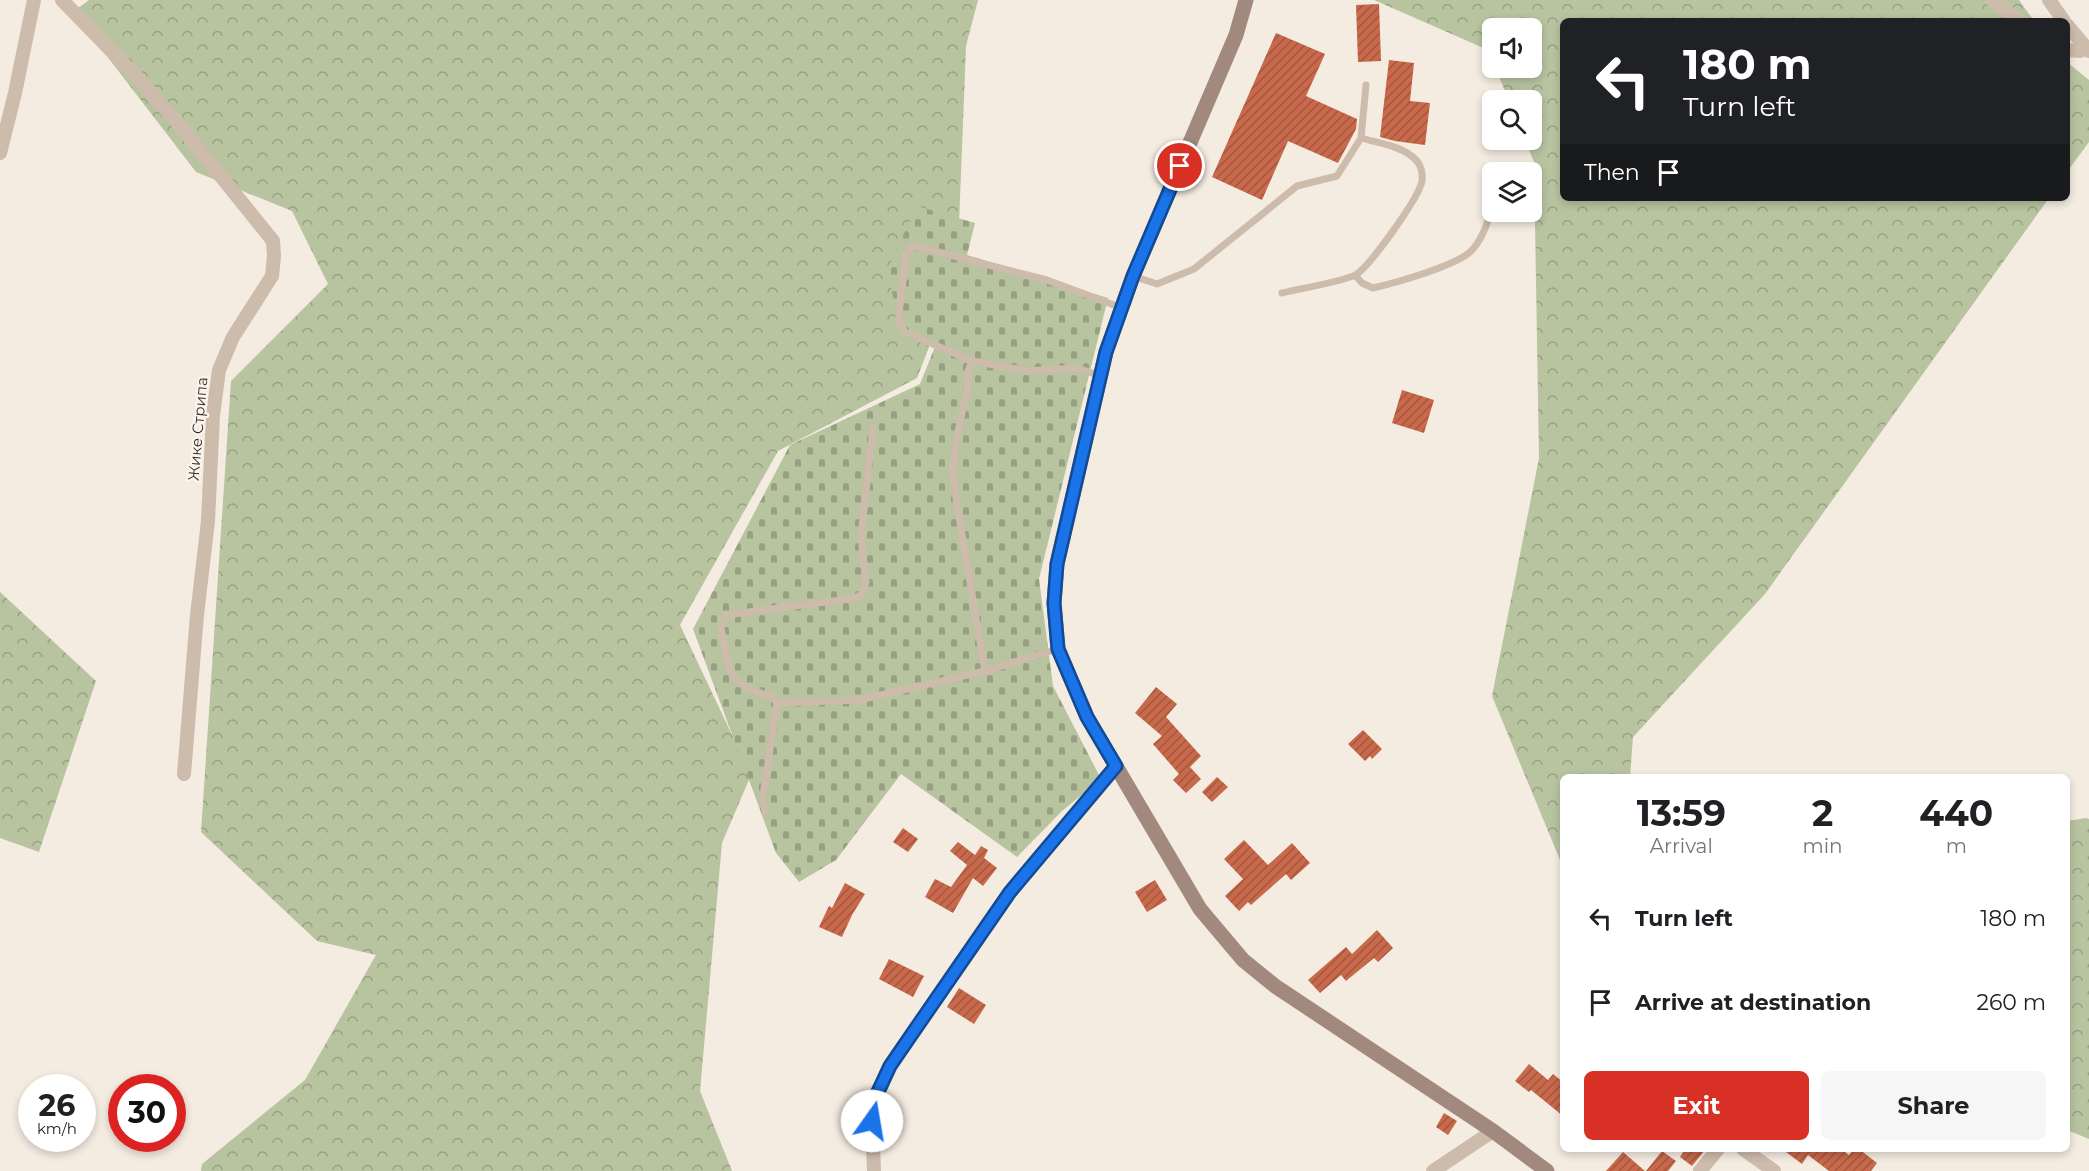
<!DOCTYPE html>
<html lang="en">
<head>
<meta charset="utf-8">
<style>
  :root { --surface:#fff; --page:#f6f6f6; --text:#202124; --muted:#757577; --accent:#d93025 }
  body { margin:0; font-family:Montserrat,sans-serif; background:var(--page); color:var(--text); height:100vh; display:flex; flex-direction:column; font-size:22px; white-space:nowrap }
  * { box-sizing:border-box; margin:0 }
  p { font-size:20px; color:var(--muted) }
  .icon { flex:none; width:33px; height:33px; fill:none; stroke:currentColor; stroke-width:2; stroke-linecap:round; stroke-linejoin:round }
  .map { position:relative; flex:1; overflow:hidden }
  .panel { position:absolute; left:1560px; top:774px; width:510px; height:378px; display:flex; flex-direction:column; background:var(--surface); border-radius:9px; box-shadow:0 3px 9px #0003 }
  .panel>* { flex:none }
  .guide { position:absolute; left:1560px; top:18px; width:510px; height:183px; border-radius:9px; box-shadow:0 3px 9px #0003; background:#202124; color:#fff; overflow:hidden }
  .fabs { position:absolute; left:1482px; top:18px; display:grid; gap:12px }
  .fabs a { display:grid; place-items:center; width:60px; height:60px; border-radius:9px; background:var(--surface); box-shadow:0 3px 9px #0003; font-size:30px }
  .speed { position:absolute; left:18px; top:1074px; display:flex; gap:12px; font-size:30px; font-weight:700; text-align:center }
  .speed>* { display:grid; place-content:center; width:78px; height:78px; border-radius:50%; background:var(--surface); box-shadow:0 3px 9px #0003; line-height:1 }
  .speed small { font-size:15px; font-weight:400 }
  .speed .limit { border:9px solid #d22; background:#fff; color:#111 }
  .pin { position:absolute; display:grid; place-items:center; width:51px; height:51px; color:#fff; margin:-26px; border:3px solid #fff; border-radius:50%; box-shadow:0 2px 6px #0007 }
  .me { position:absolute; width:66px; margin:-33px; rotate:13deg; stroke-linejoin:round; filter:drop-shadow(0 0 4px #0008) }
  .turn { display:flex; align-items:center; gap:21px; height:126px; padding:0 24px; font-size:27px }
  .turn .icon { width:78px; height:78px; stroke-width:2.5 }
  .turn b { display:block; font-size:42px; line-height:51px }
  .then { display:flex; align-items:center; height:57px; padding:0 24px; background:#0003; gap:12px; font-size:22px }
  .eta { display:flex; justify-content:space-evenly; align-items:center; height:102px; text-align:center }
  .eta b { font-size:36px; font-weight:700; line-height:42px }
  .primary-button { display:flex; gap:12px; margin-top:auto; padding:12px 24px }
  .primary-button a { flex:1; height:69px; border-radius:9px; background:var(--accent); color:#fff; font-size:24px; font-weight:700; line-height:69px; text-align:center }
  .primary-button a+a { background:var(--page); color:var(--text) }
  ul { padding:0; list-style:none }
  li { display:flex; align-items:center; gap:18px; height:84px; padding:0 24px }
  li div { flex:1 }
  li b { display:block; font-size:22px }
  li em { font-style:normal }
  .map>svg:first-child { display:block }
  .forest { fill:url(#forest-crowns) }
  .cemetery { fill:url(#cemetery-stones) }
  .building { fill:url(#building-hatch) }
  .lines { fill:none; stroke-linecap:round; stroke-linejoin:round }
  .lane { stroke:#cdbbac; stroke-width:7 }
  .street { stroke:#cdbbac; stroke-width:14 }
  .secondary { stroke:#a18a7d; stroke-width:15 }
  .route-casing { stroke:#114b97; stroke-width:15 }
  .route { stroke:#1a73e8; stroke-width:10 }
  .labels { text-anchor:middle; stroke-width:4.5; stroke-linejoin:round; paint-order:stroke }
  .street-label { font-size:15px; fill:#3b302b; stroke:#fbf5ee }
</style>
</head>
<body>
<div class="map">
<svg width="2089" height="1171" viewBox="0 0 2089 1171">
  <defs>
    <pattern id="forest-crowns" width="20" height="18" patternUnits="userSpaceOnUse" patternTransform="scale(1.5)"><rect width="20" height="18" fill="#b8c4a0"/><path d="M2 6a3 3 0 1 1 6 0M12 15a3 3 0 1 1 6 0" fill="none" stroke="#97a083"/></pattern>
    <pattern id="cemetery-stones" width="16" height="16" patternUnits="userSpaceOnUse" patternTransform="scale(1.5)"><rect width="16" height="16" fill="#b8c4a0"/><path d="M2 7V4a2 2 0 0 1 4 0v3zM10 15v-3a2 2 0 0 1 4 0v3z" fill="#97a083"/></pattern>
    <pattern id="building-hatch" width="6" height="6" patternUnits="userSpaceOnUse" patternTransform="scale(1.5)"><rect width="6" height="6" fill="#c8694b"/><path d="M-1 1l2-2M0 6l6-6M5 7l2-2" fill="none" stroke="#a4573f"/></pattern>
  </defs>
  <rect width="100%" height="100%" fill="#f4ebe1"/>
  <path class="forest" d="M 89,0 L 978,0 L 966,46 L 957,275 L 917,378 L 778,451 L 680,625 L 751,775 L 722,843 L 700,1091 L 732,1171 L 201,1171 L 202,1164 L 305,1080 L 376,955 L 317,941 L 201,832 L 231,381 L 328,284 L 292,211 L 196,172 L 73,12 Z
    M 1374,0 L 2019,0 L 2034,21 L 1563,21 L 1563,198 L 2049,198 L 1765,594 L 1633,737 L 1630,777 L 1563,777 L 1563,867 L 1492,696 L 1539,458 L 1534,162 L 1525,140 L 1532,140 L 1532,100 L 1509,100 L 1495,68 L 1532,68 L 1532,28 L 1492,28 L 1492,61 L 1488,50 Z
    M 2067,62 L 2089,80 L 2089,142 L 2067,172 Z
    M 0,592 L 96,681 L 39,852 L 0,838 Z
    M 2086,818 L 2089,819 L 2089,1139 L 2067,1130 L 2067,821 Z"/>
  <path class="cemetery" d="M 917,206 L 975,223 L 967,255 L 1108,298 L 1039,579 L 1053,686 L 1101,779 L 1062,811 L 1017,857 L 901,774 L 836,860 L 799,882 L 776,853 L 693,629 L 790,445 L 920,384 L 937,342 L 900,327 L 887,270 Z"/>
  <path class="building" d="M 1379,4 L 1381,61 L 1358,62 L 1356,5 Z
    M 1276,33 L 1325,54 L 1306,96 L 1357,119 L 1356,129 L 1338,163 L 1288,141 L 1262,200 L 1212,177 Z
    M 1389,60 L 1414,63 L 1410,101 L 1430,103 L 1425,145 L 1395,141 L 1380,137 Z
    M 1402,390 L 1434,400 L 1424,433 L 1392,423 Z
    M 1156,687 L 1177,704 L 1166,717 L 1201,756 L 1190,767 L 1201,779 L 1186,793 L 1173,780 L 1179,774 L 1153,744 L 1162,736 L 1135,713 Z
    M 1363,730 L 1382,749 L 1372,759 L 1370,756 L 1365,761 L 1348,744 Z
    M 1217,777 L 1228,787 L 1212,802 L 1202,792 Z
    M 903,828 L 918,839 L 908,852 L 893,842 Z
    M 1244,840 L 1268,865 L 1292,843 L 1310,863 L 1291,880 L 1286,874 L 1251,905 L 1248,902 L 1239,911 L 1225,896 L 1243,879 L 1224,859 Z
    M 958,842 L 975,855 L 981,846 L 988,850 L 984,858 L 997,868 L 983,886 L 973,878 L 953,913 L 925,897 L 935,879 L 951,887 L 967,865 L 950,851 Z
    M 1155,880 L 1167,900 L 1147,912 L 1135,892 Z
    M 845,883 L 865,894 L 852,915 L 842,937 L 819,927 L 829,906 L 832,908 Z
    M 1377,930 L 1393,948 L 1378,962 L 1374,958 L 1346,981 L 1341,975 L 1320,993 L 1308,980 L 1346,947 L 1352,954 Z
    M 889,959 L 924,976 L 913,997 L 879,979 Z
    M 959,988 L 986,1005 L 974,1024 L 947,1007 Z
    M 1529,1064 L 1548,1080 L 1553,1074 L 1563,1082 L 1563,1116 L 1531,1090 L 1529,1092 L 1515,1081 Z
    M 1444,1113 L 1457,1121 L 1448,1135 L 1436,1127 Z
    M 1685,1149 L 1706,1149 L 1692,1166 L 1680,1157 Z
    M 1782,1149 L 1841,1149 L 1849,1155 L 1854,1149 L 1859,1149 L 1877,1163 L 1871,1171 L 1829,1171 L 1808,1155 L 1802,1164 Z
    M 1662,1151 L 1676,1161 L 1668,1171 L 1646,1171 Z
    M 1623,1152 L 1645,1171 L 1606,1171 Z"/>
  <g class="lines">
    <path class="lane" d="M 1355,275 L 1362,283 L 1373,288 C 1395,283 1459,265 1472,250 C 1482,240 1488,222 1492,209
      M 1133,276 L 1157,284 L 1194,269 L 1297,186 L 1337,176 L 1361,138 L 1366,85
      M 1282,293 C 1297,289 1347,281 1357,274 C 1371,264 1419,198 1422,181 C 1423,174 1421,165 1416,160 C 1403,146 1378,143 1361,138
      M 972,361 L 967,374 L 967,390 L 955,446 L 953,471 L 956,499 L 985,671
      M 1101,376 L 1077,368 L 1027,371 L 972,361 L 905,332 L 899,323 L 899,314 L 906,255 L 911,247 L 915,246 L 1047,280 L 1122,308
      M 777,703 L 859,700 L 985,671 L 1058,649
      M 765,812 L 763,796 L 777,703 L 771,696 C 725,685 730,670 721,629 L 722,621 L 726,615 L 856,598 L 862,594 L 866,582 L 861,536 L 873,428"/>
    <path class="street" d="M 62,0 L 138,78 L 182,128 L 273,241 L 274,256 L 272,276 L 233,337 L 219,370 L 213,415 L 208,521 L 197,615 L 184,774
      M 1992,0 L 2020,21
      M 2049,0 L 2064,21
      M 2067,25 L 2089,51
      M 2067,50 L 2080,51 L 2086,48
      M 0,153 L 15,93 L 34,0
      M 1743,1149 L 1774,1171
      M 874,1171 L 872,1121 L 877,1094 L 890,1066 L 1010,892 L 1116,767
      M 1433,1171 L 1493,1131
      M 1700,1171 L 1718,1149"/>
    <path class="secondary" d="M 1246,0 L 1236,35 L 1133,276 L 1106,352 L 1057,564 L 1054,603 L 1058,649 L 1087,717 L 1200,909 L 1243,960 L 1275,986 L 1493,1131 L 1547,1171"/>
  </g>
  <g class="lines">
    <g class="route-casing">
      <path id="route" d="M 872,1121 L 877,1094 L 890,1066 L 914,1031 L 1010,892 L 1116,766 L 1087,717 L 1058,649 L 1054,603 L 1057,564 L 1106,352 L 1133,276 L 1180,166"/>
    </g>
    <use href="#route" class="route"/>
  </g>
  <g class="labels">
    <g class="street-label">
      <text transform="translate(198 429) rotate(-85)" y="5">Жике Стрипа</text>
    </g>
  </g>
</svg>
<div class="fabs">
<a><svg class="icon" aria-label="sound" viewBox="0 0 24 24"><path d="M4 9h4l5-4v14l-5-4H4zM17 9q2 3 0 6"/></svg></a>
<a><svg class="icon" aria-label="search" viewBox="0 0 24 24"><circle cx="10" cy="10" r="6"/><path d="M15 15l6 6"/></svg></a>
<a><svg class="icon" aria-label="layers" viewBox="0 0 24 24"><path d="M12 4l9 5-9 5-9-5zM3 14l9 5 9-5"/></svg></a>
</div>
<div class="speed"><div>26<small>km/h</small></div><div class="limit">30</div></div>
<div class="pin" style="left:1180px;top:166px;background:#d93025"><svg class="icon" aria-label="arrive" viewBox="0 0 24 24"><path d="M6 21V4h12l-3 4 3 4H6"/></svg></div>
<svg class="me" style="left:872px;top:1121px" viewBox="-20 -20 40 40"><circle r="19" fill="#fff"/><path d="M0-13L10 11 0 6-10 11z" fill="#1a73e8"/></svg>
<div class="guide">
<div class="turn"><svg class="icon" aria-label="left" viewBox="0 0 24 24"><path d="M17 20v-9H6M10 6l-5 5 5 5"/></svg><div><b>180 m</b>Turn left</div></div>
<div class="then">Then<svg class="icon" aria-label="arrive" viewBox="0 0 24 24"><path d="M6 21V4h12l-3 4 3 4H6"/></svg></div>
</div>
<section class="panel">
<div class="eta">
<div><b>13:59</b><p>Arrival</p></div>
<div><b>2</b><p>min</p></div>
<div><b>440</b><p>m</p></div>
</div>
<ul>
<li><svg class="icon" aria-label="left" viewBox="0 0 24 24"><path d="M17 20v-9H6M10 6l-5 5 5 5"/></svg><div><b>Turn left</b></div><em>180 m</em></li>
<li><svg class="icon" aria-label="arrive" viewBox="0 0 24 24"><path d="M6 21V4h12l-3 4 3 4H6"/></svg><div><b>Arrive at destination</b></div><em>260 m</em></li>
</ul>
<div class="primary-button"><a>Exit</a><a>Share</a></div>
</section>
</div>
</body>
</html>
